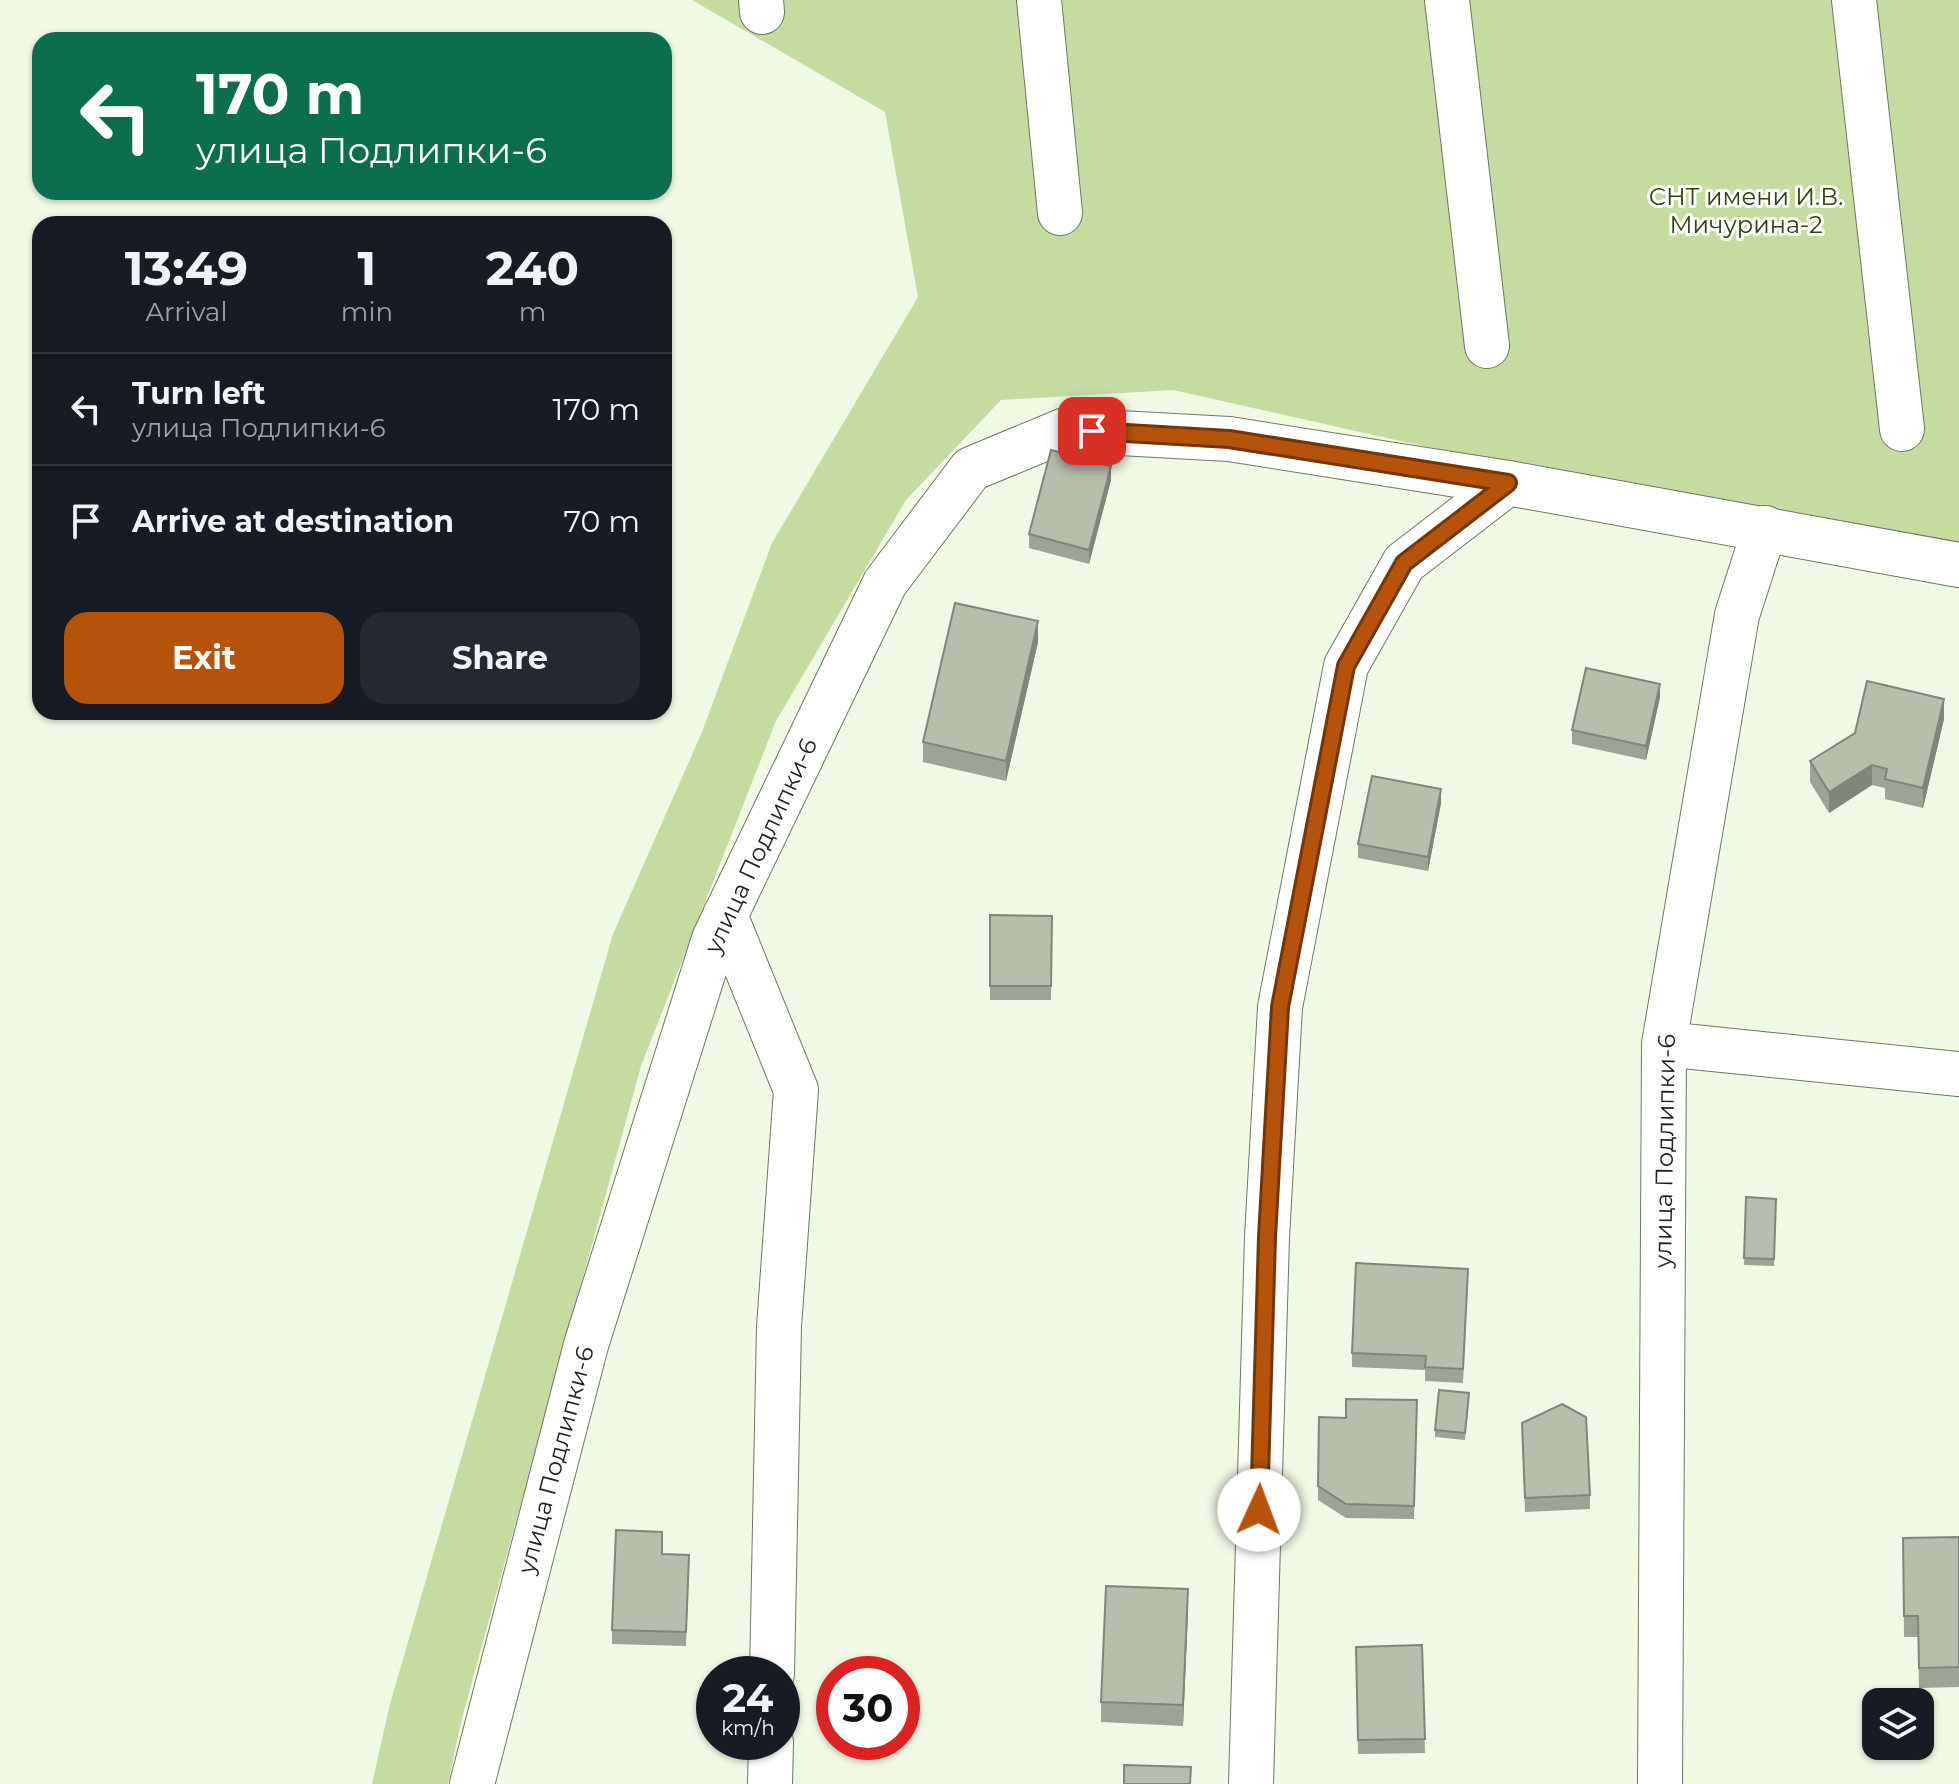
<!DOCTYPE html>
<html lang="en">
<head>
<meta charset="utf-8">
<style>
  :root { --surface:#171b24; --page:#242831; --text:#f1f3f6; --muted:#9ea1a6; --line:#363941; --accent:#b45309 }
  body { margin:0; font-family:Montserrat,sans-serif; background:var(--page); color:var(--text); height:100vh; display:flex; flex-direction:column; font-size:30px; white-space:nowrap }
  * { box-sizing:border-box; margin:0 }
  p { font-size:26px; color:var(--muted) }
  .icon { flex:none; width:44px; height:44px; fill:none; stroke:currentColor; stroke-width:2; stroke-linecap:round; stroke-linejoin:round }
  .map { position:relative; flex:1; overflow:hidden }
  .details { position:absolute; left:32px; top:216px; width:640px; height:504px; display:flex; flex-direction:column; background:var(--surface); border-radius:24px; box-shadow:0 2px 6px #0004 }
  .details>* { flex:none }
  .hud { position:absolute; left:32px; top:32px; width:640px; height:168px; border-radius:24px; box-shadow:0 2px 6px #0004; background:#0b6e4f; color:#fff; overflow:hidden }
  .fabs { position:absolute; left:1862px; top:1688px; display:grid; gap:16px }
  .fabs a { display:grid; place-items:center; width:72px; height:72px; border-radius:16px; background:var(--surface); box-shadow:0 2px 6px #0004; font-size:40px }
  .speed { position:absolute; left:696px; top:1656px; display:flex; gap:16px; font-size:40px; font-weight:700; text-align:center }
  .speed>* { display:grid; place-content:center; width:104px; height:104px; border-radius:50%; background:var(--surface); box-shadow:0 2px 6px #0004; line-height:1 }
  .speed small { font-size:20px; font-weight:400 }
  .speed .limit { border:12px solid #d22; background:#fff; color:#111 }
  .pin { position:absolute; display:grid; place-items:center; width:68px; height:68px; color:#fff; margin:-34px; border-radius:16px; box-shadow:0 4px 12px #0006 }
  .me { position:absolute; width:88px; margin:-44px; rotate:2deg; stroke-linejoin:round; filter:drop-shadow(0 0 6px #0008) }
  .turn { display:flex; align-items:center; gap:28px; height:168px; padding:0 32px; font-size:36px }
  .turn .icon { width:104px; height:104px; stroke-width:2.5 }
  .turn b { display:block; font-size:56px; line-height:68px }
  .eta { display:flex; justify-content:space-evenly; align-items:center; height:136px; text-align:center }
  .eta b { font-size:48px; font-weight:700; line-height:56px }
  .button { display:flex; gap:16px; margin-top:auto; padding:16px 32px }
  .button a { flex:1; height:92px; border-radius:24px; background:var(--accent); color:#fff; font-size:32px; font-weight:700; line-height:92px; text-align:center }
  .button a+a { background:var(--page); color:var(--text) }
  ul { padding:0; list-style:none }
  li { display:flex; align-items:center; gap:24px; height:112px; padding:0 32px; border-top:2px solid var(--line) }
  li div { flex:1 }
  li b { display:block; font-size:30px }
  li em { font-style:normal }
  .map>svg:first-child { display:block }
  .green { fill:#c5dca1 }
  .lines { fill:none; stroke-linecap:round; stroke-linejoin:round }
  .minor-casing { stroke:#6f7764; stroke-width:46 }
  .minor { stroke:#fff; stroke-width:44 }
  .wall { fill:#9da493 }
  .shaded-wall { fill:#808678 }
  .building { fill:#b7bfab; stroke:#808678; stroke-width:2 }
  .route-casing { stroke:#753606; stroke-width:20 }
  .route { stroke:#b45309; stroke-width:14 }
  .labels { text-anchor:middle; stroke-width:6; stroke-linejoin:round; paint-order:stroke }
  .park-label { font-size:24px; fill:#304108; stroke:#fff }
  .street-label { font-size:24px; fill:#1f221a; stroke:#fff }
</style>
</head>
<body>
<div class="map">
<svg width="1959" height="1784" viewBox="0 0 1959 1784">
  <rect width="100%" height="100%" fill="#f0f9e4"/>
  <path class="green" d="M 692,0 L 1959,0 L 1959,547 L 1561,477 L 1173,390 L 1001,400 L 906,500 L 776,721 L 641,1066 L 461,1722 L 448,1784 L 372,1784 L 390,1704 L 613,934 L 702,732 L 772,543 L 918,297 L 885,112 Z"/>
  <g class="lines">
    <g class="minor-casing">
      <path id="minor" d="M 761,0 L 762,12
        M 1039,0 L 1060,213
        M 1447,0 L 1487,346
        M 1854,0 L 1902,429
        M 725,915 L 796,1090 L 779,1327 L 772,1674
        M 1664,1044 L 1959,1074
        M 472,1784 L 586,1345 L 714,939 L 885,583 L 971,469 L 1065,430 L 1229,439 L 1508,483 L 1959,565
        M 770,1784 L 771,1742
        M 1251,1784 L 1267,1237 L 1280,1007 L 1346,666 L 1404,563 L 1508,483
        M 1660,1784 L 1664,1044 L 1737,615 L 1765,528"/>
    </g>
    <use href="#minor" class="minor"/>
  </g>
  <path class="wall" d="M 1111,480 L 1089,564 L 1029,548 L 1029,534 Z
    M 1038,642 L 1006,781 L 923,762 L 923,742 Z
    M 1660,697 L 1646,760 L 1572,744 L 1572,730 Z
    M 1944,719 L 1923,808 L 1885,799 L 1885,788 L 1872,785 L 1829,813 L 1810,782 L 1810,761 Z
    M 1441,803 L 1428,871 L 1358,858 L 1358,844 Z
    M 990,915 L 1052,916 L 1051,1000 L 990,1000 Z
    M 1746,1197 L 1776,1199 L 1774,1266 L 1744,1265 Z
    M 1468,1283 L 1463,1383 L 1425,1381 L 1425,1370 L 1352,1367 L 1352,1353 Z
    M 1417,1400 L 1414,1519 L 1346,1518 L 1318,1500 L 1318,1486 L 1346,1418 Z
    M 1469,1400 L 1465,1440 L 1435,1437 L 1435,1430 Z
    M 1522,1436 L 1590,1495 L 1590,1509 L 1525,1512 Z
    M 1959,1537 L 1959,1687 L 1919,1688 L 1918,1637 L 1904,1637 L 1903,1538 Z
    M 662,1554 L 689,1569 L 686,1646 L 612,1644 L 612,1630 Z
    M 1188,1610 L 1183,1726 L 1101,1722 L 1101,1702 Z
    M 1422,1645 L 1425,1753 L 1358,1754 L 1356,1647 Z"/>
  <path class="shaded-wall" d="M 1111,466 L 1111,480 L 1089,564 L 1089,550 Z
    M 1038,621 L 1038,642 L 1006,781 L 1006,761 Z
    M 1660,684 L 1660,697 L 1646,760 L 1646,746 Z
    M 1944,699 L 1944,719 L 1923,808 L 1923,788 Z
    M 1872,765 L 1872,785 L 1829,813 L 1829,792 Z
    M 1441,789 L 1441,803 L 1428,871 L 1428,857 Z
    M 1188,1589 L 1188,1610 L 1183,1726 L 1183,1705 Z"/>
  <path class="building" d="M 1051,450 L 1111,466 L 1089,550 L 1029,534 Z
    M 955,603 L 1038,621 L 1006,761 L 923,742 Z
    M 1586,668 L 1660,684 L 1646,746 L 1572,730 Z
    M 1867,681 L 1944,699 L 1923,788 L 1885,779 L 1887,769 L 1872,765 L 1829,792 L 1810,761 L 1855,733 Z
    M 1372,776 L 1441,789 L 1428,857 L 1358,844 Z
    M 990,915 L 1052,916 L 1051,986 L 990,986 Z
    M 1746,1197 L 1776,1199 L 1774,1259 L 1744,1258 Z
    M 1356,1263 L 1468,1269 L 1463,1369 L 1425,1367 L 1426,1356 L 1352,1353 Z
    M 1439,1390 L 1469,1393 L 1465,1433 L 1435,1430 Z
    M 1346,1399 L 1417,1400 L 1414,1506 L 1346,1504 L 1318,1486 L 1319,1417 L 1346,1418 Z
    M 1562,1404 L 1586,1417 L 1590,1495 L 1525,1498 L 1522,1423 Z
    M 616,1530 L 662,1532 L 662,1554 L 689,1555 L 686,1632 L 612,1630 Z
    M 1959,1537 L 1959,1667 L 1919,1668 L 1918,1616 L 1904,1616 L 1903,1538 Z
    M 1106,1586 L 1188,1589 L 1183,1705 L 1101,1702 Z
    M 1422,1645 L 1425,1739 L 1358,1740 L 1356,1647 Z
    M 1124,1765 L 1191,1767 L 1190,1784 L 1124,1784 Z"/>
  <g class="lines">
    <g class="route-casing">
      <path id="route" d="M 1092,431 L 1229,439 L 1508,483 L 1404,563 L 1346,666 L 1280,1007 L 1267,1237 L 1259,1510"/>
    </g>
    <use href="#route" class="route"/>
  </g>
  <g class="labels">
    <g class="park-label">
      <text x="1746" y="205">СНТ имени И.В.<tspan x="1746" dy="28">Мичурина-2</tspan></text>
    </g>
    <g class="street-label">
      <text transform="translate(761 846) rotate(-65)" y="8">улица Подлипки-6</text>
      <text transform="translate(1665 1151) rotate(-89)" y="8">улица Подлипки-6</text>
      <text transform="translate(556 1460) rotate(-75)" y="8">улица Подлипки-6</text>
    </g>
  </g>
</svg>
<div class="fabs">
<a><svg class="icon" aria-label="layers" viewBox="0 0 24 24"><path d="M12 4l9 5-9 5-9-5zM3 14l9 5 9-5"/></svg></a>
</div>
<div class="speed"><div>24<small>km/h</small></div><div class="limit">30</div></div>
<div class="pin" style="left:1092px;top:431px;background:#d93025"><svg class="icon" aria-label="arrive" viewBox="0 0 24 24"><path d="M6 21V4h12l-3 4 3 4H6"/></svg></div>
<svg class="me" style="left:1259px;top:1510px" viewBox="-20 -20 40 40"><circle r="19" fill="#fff"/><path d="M0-13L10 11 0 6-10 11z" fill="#b45309"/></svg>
<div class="hud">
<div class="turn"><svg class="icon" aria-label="left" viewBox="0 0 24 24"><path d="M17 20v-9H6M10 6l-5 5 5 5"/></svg><div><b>170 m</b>улица Подлипки-6</div></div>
</div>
<section class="details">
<div class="eta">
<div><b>13:49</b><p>Arrival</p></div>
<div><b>1</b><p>min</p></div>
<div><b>240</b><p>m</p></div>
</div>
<ul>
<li><svg class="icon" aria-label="left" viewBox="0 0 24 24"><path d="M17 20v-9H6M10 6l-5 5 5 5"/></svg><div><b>Turn left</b><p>улица Подлипки-6</p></div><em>170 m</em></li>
<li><svg class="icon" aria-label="arrive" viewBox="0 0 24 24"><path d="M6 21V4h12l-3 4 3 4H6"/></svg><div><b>Arrive at destination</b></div><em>70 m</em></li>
</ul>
<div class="button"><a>Exit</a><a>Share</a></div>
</section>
</div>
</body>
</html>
